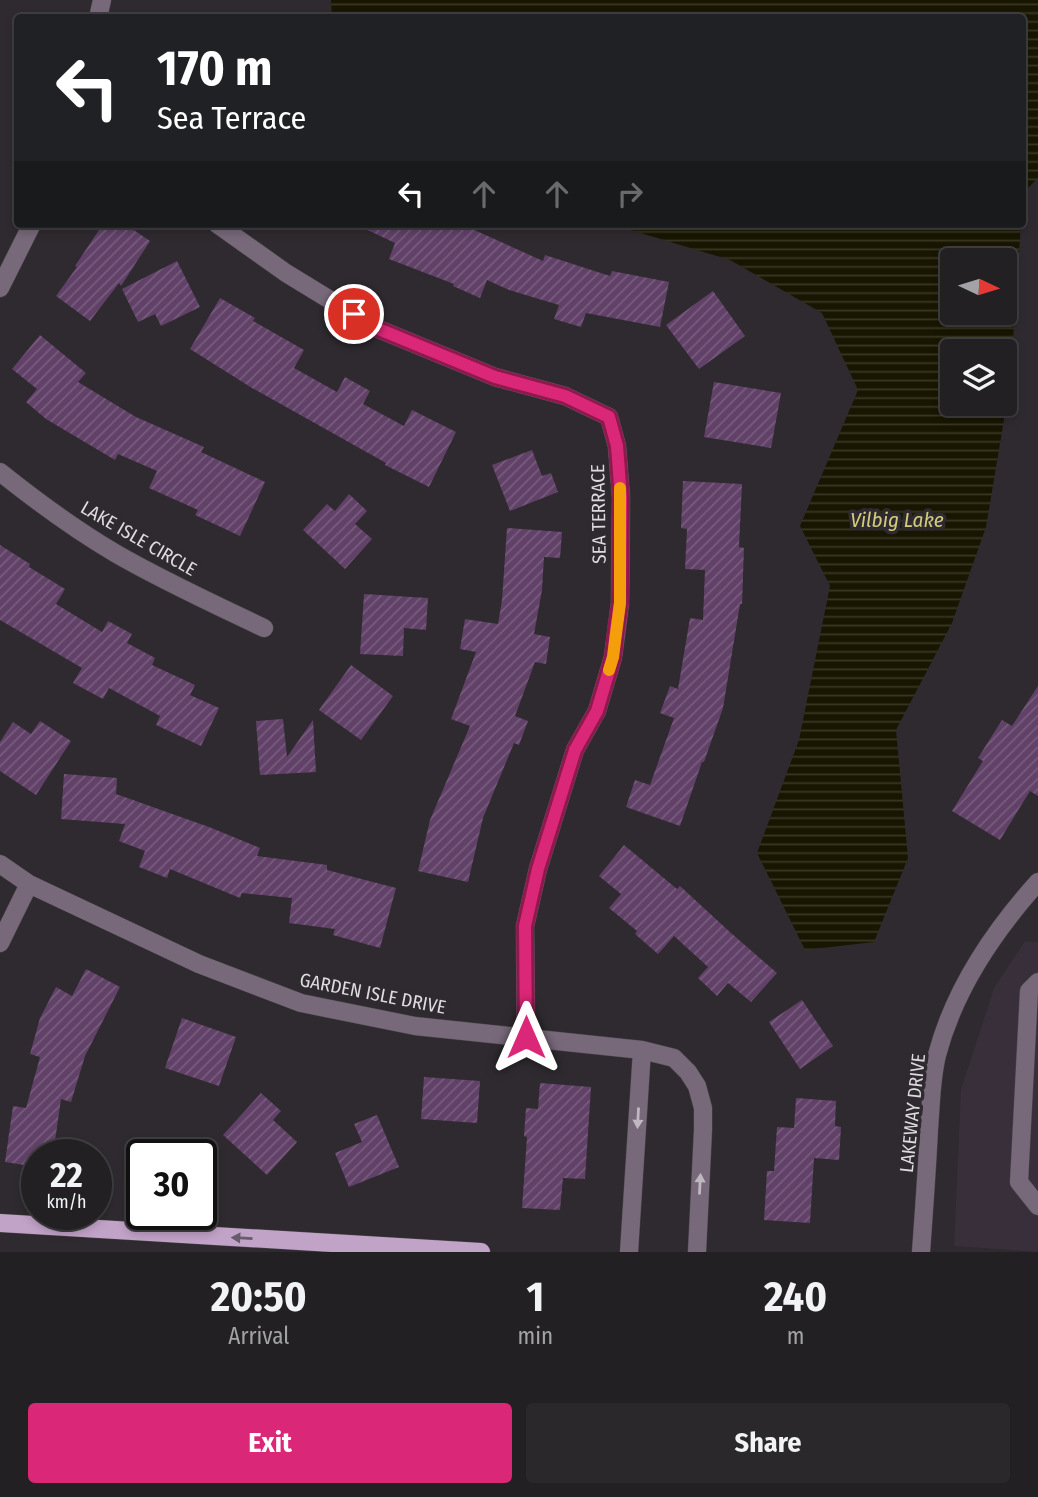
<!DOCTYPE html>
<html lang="en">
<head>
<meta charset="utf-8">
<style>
  :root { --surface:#222023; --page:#2a282b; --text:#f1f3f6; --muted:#a2a3a6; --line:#3f3e41; --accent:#db2777 }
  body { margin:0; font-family:"Fira Sans Condensed",sans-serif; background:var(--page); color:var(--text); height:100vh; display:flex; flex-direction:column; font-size:26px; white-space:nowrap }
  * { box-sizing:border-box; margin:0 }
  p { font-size:23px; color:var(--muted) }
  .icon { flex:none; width:38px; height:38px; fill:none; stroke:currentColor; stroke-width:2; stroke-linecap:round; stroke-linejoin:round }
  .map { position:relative; height:1252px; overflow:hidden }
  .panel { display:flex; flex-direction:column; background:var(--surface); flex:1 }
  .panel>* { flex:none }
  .banner { position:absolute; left:14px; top:14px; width:1012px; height:214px; border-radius:7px; box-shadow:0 4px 10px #0003,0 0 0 2px var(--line); background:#202124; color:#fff; overflow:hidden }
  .needle { width:46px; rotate:94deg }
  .fabs { position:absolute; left:940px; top:248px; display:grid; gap:14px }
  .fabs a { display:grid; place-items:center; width:77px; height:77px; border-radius:7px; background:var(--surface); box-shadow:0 4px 10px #0003,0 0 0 2px var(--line); font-size:35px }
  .speed { position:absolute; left:21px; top:1139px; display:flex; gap:14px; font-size:35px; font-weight:700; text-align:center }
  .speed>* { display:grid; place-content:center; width:91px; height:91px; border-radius:50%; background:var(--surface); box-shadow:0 4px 10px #0003,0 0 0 2px var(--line); line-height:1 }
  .speed small { font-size:18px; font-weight:400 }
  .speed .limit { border:4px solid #111; border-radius:10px; background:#fff; color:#111 }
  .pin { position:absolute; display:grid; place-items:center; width:60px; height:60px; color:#fff; margin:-30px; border:4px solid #fff; border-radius:50%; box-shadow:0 2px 7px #0007 }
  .me { position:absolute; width:77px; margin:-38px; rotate:0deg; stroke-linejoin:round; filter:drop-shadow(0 0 5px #0008) }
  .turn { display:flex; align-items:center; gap:24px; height:147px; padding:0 28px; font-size:32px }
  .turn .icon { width:91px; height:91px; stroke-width:2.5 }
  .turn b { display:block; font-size:49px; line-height:60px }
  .lanes { display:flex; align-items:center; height:66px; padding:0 28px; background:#0003; justify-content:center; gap:35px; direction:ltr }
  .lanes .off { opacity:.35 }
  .eta { display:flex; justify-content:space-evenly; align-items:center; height:119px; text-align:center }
  .eta b { font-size:42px; font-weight:700; line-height:49px }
  .button { display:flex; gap:14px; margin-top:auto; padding:14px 28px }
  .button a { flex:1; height:80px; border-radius:7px; background:var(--accent); color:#fff; font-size:28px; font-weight:700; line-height:80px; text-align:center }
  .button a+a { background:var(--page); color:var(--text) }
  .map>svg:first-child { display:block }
  .built { fill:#382f3a }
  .water { fill:url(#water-rules); fill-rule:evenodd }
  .building { fill:url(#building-hatch) }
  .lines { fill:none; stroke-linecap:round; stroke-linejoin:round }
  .minor-casing { stroke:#4a464b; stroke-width:19 }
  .major-casing { stroke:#4a464b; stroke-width:19 }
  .minor { stroke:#77687a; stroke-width:18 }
  .major { stroke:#c2a3c8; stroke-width:18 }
  .oneway { fill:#bfb8c1 }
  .oneway2 { fill:#695a6c }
  .route-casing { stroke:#8e194d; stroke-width:18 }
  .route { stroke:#db2777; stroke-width:12 }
  .slow { stroke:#f59e0b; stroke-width:12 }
  .labels { text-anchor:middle; stroke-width:7; stroke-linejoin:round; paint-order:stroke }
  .street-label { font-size:19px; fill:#dedbdf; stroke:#2e2a2f }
  .water-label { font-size:21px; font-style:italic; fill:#d2cb79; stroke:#2e2a2f }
</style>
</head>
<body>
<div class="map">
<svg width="1038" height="1252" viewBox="0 0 1038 1252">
  <defs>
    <pattern id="water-rules" width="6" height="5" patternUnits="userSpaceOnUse" patternTransform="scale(1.75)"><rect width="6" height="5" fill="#181600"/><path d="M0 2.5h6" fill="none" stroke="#393725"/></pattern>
    <pattern id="building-hatch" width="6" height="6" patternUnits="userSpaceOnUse" patternTransform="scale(1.75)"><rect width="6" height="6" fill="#614168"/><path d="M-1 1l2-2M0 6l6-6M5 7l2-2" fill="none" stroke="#775c7d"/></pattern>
  </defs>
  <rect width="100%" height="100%" fill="#2e2a2f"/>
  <path class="built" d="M 1025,941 L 1038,942 L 1038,1252 L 954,1246 L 961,1090 L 994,988 Z"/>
  <path class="water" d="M 331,0 L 1038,0 L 1038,178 L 1023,193 L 1022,205 L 1022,18 L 332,18 Z
    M 611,224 L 1021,224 L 1010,384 L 986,527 L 952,623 L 896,730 L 908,858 L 874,942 L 805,950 L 757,853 L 799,740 L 830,586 L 800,526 L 858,390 L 822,313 L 730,260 ZM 952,261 L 1004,261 L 1004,313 L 952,313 ZM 952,352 L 1004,352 L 1004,404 L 952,404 Z"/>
  <path class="building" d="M 103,224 L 125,224 L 150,241 L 121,286 L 119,283 L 90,321 L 56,296 L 77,267 L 75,266 Z
    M 355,224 L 461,224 L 543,261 L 545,255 L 610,276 L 612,271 L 669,282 L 660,327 L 586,313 L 581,327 L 554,319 L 559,305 L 509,290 L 487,280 L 480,298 L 453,286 L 454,284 L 389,259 L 395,243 Z
    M 177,261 L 200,307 L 161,326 L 155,314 L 138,322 L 122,289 Z
    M 713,291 L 745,336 L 699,369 L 666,325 Z
    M 220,298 L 255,318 L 253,321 L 304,350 L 294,368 L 337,392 L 345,377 L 370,391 L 363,404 L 404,426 L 412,410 L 456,432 L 429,487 L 385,465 L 386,463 L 252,388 L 190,349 Z
    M 40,335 L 86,373 L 78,382 L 136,417 L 204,447 L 201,452 L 265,482 L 240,536 L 195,515 L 198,510 L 149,488 L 157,471 L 118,454 L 115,460 L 46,419 L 26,402 L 37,389 L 12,369 Z
    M 714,382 L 781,393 L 771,448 L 704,437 Z
    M 532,450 L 542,476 L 551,473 L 558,492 L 510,511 L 492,465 Z
    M 683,481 L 742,484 L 739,547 L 744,548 L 742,604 L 740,604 L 723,708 L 704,762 L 702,762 L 680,826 L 626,807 L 635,780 L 650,785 L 674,718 L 660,713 L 670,686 L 678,689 L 690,618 L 703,620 L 705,570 L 685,569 L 687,529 L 681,528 Z
    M 349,494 L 367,511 L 355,524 L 372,539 L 345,569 L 303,530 L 327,504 L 335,511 Z
    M 507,528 L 562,532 L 560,558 L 544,557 L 542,590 L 534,634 L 550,637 L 546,664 L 535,662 L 515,716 L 528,721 L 519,745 L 514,743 L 483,818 L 468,882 L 418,871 L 430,820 L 470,726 L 451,719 L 476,652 L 460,649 L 465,619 L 498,624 L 502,600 Z
    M 0,545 L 30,564 L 29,567 L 65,589 L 56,604 L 102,632 L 108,621 L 132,634 L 127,643 L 155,658 L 152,665 L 195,685 L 190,695 L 219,708 L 201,746 L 156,725 L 160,716 L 109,688 L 103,699 L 73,683 L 82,668 L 0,620 Z
    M 364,594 L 428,598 L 426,630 L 404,628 L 403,656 L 360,654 Z
    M 351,665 L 393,696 L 361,740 L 319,710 Z
    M 1038,686 L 1038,796 L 1030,791 L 1000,840 L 952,811 L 983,761 L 978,758 L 1002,720 L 1012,726 Z
    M 283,719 L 287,757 L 313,720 L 316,772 L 260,775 L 256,721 Z
    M 40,721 L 71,741 L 36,795 L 0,771 L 0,742 L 13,722 L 31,734 Z
    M 64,774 L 117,778 L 116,794 L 209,827 L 260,848 L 257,856 L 327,865 L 327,870 L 396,888 L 380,948 L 333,935 L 335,929 L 289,923 L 292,898 L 242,893 L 240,898 L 170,869 L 167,878 L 139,867 L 145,851 L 119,841 L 125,824 L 61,819 Z
    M 624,845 L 677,889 L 680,886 L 731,933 L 777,973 L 751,1002 L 728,983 L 717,996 L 698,978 L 708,967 L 674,936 L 658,954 L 635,934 L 637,931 L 609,908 L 621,894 L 599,876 Z
    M 86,969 L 120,987 L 85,1056 L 71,1102 L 61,1099 L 53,1155 L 37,1155 L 37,1167 L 5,1162 L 13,1106 L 26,1108 L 40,1057 L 30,1054 L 40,1018 L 56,987 L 72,996 Z
    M 802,1000 L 833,1046 L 800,1069 L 769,1022 Z
    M 182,1018 L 236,1037 L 219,1086 L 165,1068 Z
    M 424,1077 L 480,1081 L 477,1123 L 421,1119 Z
    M 540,1083 L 591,1087 L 585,1179 L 563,1178 L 560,1210 L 522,1208 L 527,1137 L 524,1136 L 526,1108 L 538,1109 Z
    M 261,1093 L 281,1111 L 273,1120 L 297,1142 L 267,1175 L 223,1135 Z
    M 796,1098 L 836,1101 L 835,1126 L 841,1127 L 839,1160 L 814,1158 L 810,1223 L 764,1220 L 767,1171 L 774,1171 L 777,1127 L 794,1128 Z
    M 377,1115 L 399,1167 L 349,1187 L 335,1153 L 362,1142 L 354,1124 Z"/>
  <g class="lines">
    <g class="minor-casing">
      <path id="minor" d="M 98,18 L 102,0
        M 217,224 L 286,273 L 376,328 L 495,377 L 565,396 L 609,417 L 617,446 L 621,498 L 620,603 L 613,657 L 597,711 L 575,750 L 538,869 L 525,926 L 526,1037
        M 0,288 L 32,224
        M 0,472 C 35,500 76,530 115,553 C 163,581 214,604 264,628
        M 0,864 L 29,884 L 199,964 L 301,1003 L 415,1026 L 642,1050 L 674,1058 L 688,1072 L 697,1086 L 703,1108 L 703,1130 L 697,1252
        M 0,943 L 29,884
        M 1038,982 L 1029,991 L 1019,1182 L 1038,1206
        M 629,1252 L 642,1050
        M 921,1252 C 924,1211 927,1170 929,1129 C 931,1105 931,1079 937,1055 C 954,990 994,931 1038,882"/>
    </g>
    <g class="major-casing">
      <path id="major" d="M 0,1223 L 481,1252"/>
    </g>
    <use href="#minor" class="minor"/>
    <use href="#major" class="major"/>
  </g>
  <defs><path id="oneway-solid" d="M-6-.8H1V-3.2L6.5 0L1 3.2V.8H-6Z" transform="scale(1.75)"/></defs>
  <g class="oneway">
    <use href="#oneway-solid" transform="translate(638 1118) rotate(93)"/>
    <use href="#oneway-solid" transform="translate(700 1184) rotate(-87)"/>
  </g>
  <use class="oneway2" href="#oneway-solid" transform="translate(242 1238) rotate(-177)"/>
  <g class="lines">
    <g class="route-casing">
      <path id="route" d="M 354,314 L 376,328 L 495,377 L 565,396 L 609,417 L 617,446 L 621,498 L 620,603 L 616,630 L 613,657 L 597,711 L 575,750 L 538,869 L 525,926 L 526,1037"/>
    </g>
    <use href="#route" class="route"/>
    <path class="slow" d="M 609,670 L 613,657 L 620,603 L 620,488"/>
  </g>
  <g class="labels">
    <g class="street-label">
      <text transform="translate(598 514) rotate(-91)" y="7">SEA TERRACE</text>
      <text transform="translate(139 538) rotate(30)" y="7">LAKE ISLE CIRCLE</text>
      <text transform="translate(373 993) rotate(11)" y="7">GARDEN ISLE DRIVE</text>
      <text transform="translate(912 1113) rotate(-84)" y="7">LAKEWAY DRIVE</text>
    </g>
    <g class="water-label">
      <text x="897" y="527">Vilbig Lake</text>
    </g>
  </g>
</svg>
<div class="fabs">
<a><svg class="needle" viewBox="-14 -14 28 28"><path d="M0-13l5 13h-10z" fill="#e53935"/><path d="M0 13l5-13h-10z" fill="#a2a3a6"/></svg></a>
<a><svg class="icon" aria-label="layers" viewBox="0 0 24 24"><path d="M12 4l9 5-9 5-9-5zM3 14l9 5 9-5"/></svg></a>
</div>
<div class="speed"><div>22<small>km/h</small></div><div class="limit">30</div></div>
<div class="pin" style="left:354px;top:314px;background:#d93025"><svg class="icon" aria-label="arrive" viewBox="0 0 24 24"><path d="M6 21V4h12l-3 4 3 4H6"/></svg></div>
<svg class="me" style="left:526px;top:1037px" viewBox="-20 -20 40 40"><path d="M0-17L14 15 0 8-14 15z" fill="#db2777" stroke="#fff" stroke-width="4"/></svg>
<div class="banner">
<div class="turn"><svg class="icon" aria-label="left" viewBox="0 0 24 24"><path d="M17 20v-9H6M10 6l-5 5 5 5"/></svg><div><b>170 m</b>Sea Terrace</div></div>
<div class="lanes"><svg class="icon" aria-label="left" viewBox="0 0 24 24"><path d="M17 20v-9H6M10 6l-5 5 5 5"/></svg><svg class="icon off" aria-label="ahead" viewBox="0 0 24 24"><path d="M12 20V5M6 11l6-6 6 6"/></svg><svg class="icon off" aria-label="ahead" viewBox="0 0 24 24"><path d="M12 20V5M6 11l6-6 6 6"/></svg><svg class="icon off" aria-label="right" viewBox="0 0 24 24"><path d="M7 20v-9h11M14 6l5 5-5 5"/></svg></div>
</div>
</div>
<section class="panel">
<div class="eta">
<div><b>20:50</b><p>Arrival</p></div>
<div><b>1</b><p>min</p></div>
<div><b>240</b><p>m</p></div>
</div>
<div class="button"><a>Exit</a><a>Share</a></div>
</section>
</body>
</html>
